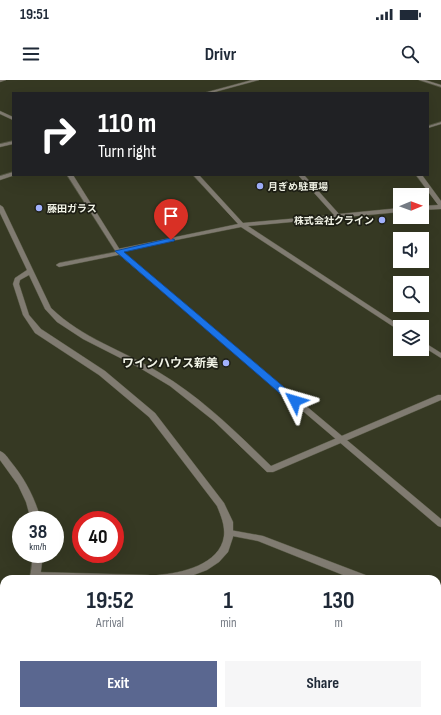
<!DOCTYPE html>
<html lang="en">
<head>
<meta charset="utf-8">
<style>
  :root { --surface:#fff; --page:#f6f6f7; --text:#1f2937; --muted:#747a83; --accent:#5a6790 }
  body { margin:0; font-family:"Sofia Sans Condensed","Noto Sans JP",sans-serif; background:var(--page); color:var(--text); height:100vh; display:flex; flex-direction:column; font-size:15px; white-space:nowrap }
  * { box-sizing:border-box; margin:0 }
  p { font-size:13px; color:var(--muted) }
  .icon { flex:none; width:22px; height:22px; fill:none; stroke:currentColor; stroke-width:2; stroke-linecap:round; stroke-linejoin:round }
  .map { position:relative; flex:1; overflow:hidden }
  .panel { position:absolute; left:0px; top:495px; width:441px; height:140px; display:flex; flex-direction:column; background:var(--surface); border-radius:12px 12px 0 0; box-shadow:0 4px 16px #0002 }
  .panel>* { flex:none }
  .top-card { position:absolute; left:12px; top:12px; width:417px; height:84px; border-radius:0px; box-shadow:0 4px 16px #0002; background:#202124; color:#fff; overflow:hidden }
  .needle { width:26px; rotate:89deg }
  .buttons { position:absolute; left:393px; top:108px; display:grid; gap:8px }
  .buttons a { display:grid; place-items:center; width:36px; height:36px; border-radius:0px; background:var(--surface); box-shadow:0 4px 16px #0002; font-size:20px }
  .speed { position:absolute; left:12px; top:431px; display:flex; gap:8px; font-size:20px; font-weight:700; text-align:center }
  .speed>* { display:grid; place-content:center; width:52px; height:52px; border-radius:50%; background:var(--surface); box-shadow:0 4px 16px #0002; line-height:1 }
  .speed small { font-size:10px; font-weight:400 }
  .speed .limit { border:6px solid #d22; background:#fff; color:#111 }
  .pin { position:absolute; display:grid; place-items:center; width:34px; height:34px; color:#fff; margin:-41px -17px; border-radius:50% 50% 50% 0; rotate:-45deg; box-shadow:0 0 4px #0007 }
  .pin .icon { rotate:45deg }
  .me { position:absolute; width:44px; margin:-22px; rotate:310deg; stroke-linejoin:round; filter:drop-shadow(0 0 3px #0008) }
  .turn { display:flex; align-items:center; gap:14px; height:84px; padding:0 20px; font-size:18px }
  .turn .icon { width:52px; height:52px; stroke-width:2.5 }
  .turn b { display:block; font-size:28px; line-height:34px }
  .eta { display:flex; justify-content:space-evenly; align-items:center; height:68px; text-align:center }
  .eta b { font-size:24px; font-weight:700; line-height:28px }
  .cta { display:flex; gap:8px; margin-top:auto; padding:8px 20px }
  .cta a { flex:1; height:46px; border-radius:0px; background:var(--accent); color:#fff; font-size:16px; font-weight:700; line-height:46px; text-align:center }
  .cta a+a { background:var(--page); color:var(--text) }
  .status { display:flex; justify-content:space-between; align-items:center; height:28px; padding:0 20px; background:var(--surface); direction:ltr }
  .status svg { height:11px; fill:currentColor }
  header { display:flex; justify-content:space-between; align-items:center; height:52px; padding:0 20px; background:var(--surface); font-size:18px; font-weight:700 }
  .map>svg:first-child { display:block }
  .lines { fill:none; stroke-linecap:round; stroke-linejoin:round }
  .service-casing { stroke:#545742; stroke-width:1 }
  .minor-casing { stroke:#545742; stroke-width:1 }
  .tertiary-casing { stroke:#545742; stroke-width:1 }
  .service { fill:#807b71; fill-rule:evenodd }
  .minor { fill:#807b71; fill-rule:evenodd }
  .tertiary { fill:#807b71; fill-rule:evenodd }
  .route { fill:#1a73e8; stroke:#114b97 }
  .poi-dot { fill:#a2b2fd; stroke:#1e1f15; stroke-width:1.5 }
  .labels { text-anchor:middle; stroke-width:3.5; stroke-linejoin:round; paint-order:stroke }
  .far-poi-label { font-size:10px; font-weight:bold; fill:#f1f3e6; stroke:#1e1f15; text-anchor:start }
  .poi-label { font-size:12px; font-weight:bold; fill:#f1f3e6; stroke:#1e1f15; text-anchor:end }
</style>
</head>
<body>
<div class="status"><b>19:51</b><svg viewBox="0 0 49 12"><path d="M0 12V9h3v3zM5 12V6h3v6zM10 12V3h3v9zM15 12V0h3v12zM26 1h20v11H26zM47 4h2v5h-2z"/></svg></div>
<header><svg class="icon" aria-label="menu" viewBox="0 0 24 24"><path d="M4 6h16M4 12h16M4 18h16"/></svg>Drivr<svg class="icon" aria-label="search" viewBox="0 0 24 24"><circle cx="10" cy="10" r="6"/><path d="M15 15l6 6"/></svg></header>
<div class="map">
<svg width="441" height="635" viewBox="0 0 441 635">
  <rect width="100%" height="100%" fill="#363923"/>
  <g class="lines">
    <g class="service-casing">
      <path id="service" d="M 0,0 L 6,0 L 0,2 Z
        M 121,171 L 124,173 L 123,174 L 59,187 L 56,185 L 59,183 Z
        M 230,450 L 263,456 L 368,496 L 369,499 L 353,499 L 258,461 L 227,455 L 225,453 L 227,451 Z"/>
    </g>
    <g class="minor-casing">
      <path id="minor" d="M 419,0 L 425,0 L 441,5 L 441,7 Z
        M 441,42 L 441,44 L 428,48 L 428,46 Z
        M 13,92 L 13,95 L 15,95 L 0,100 L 0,96 Z
        M 193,95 L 199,95 L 243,143 L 334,135 L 298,95 L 304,95 L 339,134 L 400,128 L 400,132 L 248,146 L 402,247 L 400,247 L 400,251 L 241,147 L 116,172 L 115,171 L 118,169 L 238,144 Z
        M 416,95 L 422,95 L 441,121 L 441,129 L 422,130 L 422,126 L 438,125 Z
        M 0,125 L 3,127 L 51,228 C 83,259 123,270 160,293 C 202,318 236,352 271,386 L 438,315 L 441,315 L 441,320 L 273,392 L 267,392 L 214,341 L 170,306 L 140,288 L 83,259 L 57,242 L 45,229 L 29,195 L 20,200 L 19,204 L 29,235 L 41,249 L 105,291 L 155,333 L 224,423 L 233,442 L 233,457 L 228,472 L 219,482 L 207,490 L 183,499 L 31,499 L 30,496 L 31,493 L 35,492 L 148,495 L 152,496 L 153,499 L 154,496 L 158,495 C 181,493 220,485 224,456 C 225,445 221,436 217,426 L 149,337 L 99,295 L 35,253 L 23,235 L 13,204 L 15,198 L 27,190 L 0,133 Z
        M 422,261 L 441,273 L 441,278 L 422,266 Z
        M 4,572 L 4,582 L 0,583 L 0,573 Z
        M 62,631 L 74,631 L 72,635 L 60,635 Z
        M 249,631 L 261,631 L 261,635 L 249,635 Z"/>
    </g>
    <g class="tertiary-casing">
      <path id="tertiary" d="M 252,0 L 259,0 L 211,13 L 204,13 Z
        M 0,31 L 13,37 L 13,40 L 0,34 Z
        M 13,61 L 13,64 L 0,67 L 0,64 Z
        M 67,95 L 73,95 L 120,170 L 441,439 L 441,447 L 438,446 L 116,172 Z
        M 0,371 C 5,373 8,378 11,382 C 25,399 35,418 41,440 L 31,440 L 26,422 L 18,405 L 0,380 Z
        M 33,474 L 43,474 L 40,499 L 30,499 Z
        M 6,631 L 18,631 L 17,635 L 5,635 Z"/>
    </g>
    <use href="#service" class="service"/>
    <use href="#minor" class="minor"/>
    <use href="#tertiary" class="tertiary"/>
  </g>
  <path class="route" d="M 171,158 L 175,160 L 174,161 L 124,172 L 298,319 L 298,323 L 291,323 L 115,171 Z"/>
  <g class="poi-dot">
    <circle cx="260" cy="106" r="4"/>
    <circle cx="39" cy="128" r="4"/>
    <circle cx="382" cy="140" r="4"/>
    <circle cx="226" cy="283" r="4"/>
  </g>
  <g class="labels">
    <g class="far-poi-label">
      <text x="268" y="110">月ぎめ駐車場</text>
      <text x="47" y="132">藤田ガラス</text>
      <text x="374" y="144" text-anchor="end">株式会社クライン</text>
    </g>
    <g class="poi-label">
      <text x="218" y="287">ワインハウス新美</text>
    </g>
  </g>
</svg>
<div class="buttons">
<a><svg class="needle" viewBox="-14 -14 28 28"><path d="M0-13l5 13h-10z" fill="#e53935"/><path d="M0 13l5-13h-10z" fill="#747a83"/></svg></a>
<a><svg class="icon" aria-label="sound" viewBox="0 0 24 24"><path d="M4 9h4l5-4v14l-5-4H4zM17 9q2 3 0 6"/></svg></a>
<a><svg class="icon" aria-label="search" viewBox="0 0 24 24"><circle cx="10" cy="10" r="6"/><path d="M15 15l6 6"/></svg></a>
<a><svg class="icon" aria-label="layers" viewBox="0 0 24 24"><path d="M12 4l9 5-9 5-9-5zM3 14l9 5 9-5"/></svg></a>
</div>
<div class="speed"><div>38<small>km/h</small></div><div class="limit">40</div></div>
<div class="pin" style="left:171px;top:160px;background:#d93025"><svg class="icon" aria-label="arrive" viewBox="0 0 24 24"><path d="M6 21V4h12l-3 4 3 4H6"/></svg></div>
<svg class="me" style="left:295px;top:321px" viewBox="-20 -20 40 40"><path d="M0-17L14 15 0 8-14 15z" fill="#1a73e8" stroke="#fff" stroke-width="4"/></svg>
<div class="top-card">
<div class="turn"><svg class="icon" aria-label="right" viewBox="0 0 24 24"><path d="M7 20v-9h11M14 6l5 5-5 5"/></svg><div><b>110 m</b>Turn right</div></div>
</div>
<section class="panel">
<div class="eta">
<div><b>19:52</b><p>Arrival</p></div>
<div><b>1</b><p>min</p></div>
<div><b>130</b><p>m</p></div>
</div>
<div class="cta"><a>Exit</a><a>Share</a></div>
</section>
</div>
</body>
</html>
